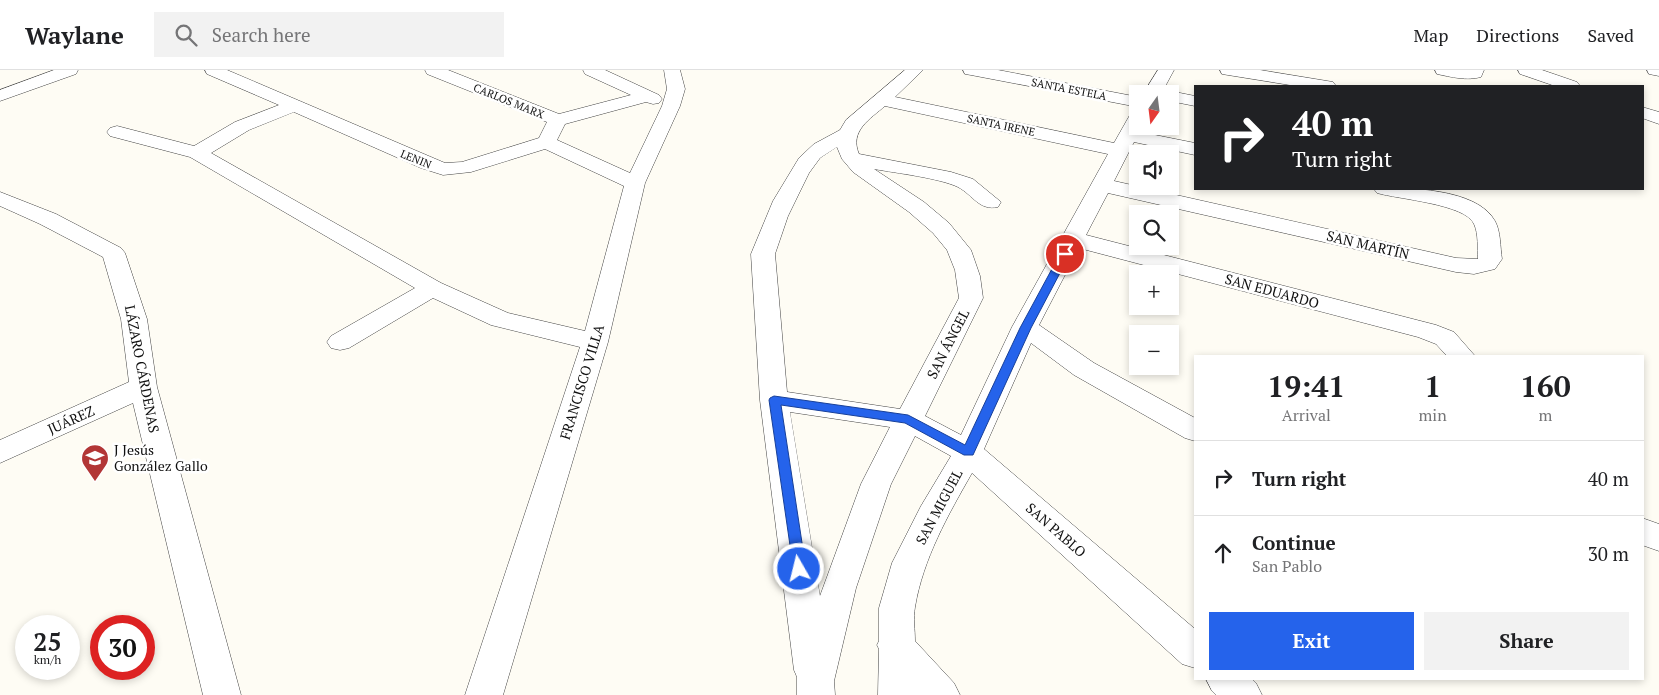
<!DOCTYPE html>
<html lang="en">
<head>
<meta charset="utf-8">
<style>
  :root { --surface:#fff; --page:#f2f2f2; --text:#202124; --muted:#757577; --line:#e0e0e0; --accent:#2563eb }
  body { margin:0; font-family:"PT Serif",serif; background:var(--page); color:var(--text); height:100vh; display:flex; flex-direction:column; font-size:19px; white-space:nowrap }
  * { box-sizing:border-box; margin:0 }
  p { font-size:16px; color:var(--muted) }
  .icon { flex:none; width:28px; height:28px; fill:none; stroke:currentColor; stroke-width:2; stroke-linecap:round; stroke-linejoin:round }
  .map { position:relative; flex:1; overflow:hidden }
  .panel { position:absolute; left:1194px; top:285px; width:450px; height:325px; display:flex; flex-direction:column; background:var(--surface); border-radius:0px; box-shadow:0 2px 8px #0003 }
  .panel>* { flex:none }
  .hud { position:absolute; left:1194px; top:15px; width:450px; height:105px; border-radius:0px; box-shadow:0 2px 8px #0003; background:#202124; color:#fff; overflow:hidden }
  .needle { width:32px; rotate:194deg }
  .fabs { position:absolute; left:1129px; top:15px; display:grid; gap:10px }
  .fabs a { display:grid; place-items:center; width:50px; height:50px; border-radius:0px; background:var(--surface); box-shadow:0 2px 8px #0003; font-size:25px }
  .speed { position:absolute; left:15px; top:545px; display:flex; gap:10px; font-size:25px; font-weight:700; text-align:center }
  .speed>* { display:grid; place-content:center; width:65px; height:65px; border-radius:50%; background:var(--surface); box-shadow:0 2px 8px #0003; line-height:1 }
  .speed small { font-size:12px; font-weight:400 }
  .speed .limit { border:8px solid #d22; background:#fff; color:#111 }
  .pin { position:absolute; display:grid; place-items:center; width:42px; height:42px; color:#fff; margin:-21px; border:2px solid #fff; border-radius:50%; box-shadow:0 1px 5px #0007 }
  .me { position:absolute; width:55px; margin:-28px; rotate:352deg; stroke-linejoin:round; filter:drop-shadow(0 0 4px #0008) }
  .turn { display:flex; align-items:center; gap:18px; height:105px; padding:0 15px; font-size:22px }
  .turn .icon { width:65px; height:65px; stroke-width:2.5 }
  .turn b { display:block; font-size:35px; line-height:42px }
  .eta { display:flex; justify-content:space-evenly; align-items:center; height:85px; text-align:center }
  .eta b { font-size:30px; font-weight:800; line-height:35px }
  .cta { display:flex; gap:10px; margin-top:auto; padding:10px 15px }
  .cta a { flex:1; height:58px; border-radius:0px; background:var(--accent); color:#fff; font-size:20px; font-weight:800; line-height:58px; text-align:center }
  .cta a+a { background:var(--page); color:var(--text) }
  ul { padding:0; list-style:none }
  li { display:flex; align-items:center; gap:15px; height:75px; padding:0 15px; border-top:1px solid var(--line) }
  li div { flex:1 }
  li b { display:block; font-size:19px }
  li em { font-style:normal }
  header { display:flex; align-items:center; gap:30px; box-sizing:border-box; height:70px; padding:0 25px; background:var(--surface); border-bottom:1px solid var(--line) }
  header strong { font-size:24px }
  nav { display:flex; gap:28px; margin-inline-start:auto; font-size:18px }
  .search { width:350px; height:45px; background:var(--page); display:flex; align-items:center; gap:12px; box-sizing:border-box; padding:0 18px; border-radius:0px; color:var(--muted); font-size:19px }
  .map>svg:first-child { display:block }
  .lines { fill:none; stroke-linecap:round; stroke-linejoin:round }
  .street-casing { stroke:#434343; stroke-width:1 }
  .street { fill:#fff; fill-rule:evenodd }
  .route { fill:#2563eb; stroke:#184099 }
  .labels { text-anchor:middle; stroke-width:5; stroke-linejoin:round; paint-order:stroke }
  .far-street-label { font-size:11px; fill:#101010; stroke:#fff }
  .street-label { font-size:14px; fill:#101010; stroke:#fff }
  .poi-label { font-size:14px; fill:#101010; stroke:#fff; text-anchor:start }
</style>
</head>
<body>
<header>
<strong>Waylane</strong>
<div class="search"><svg class="icon" aria-label="search" viewBox="0 0 24 24"><circle cx="10" cy="10" r="6"/><path d="M15 15l6 6"/></svg>Search here</div>
<nav><a>Map</a><a>Directions</a><a>Saved</a></nav>
</header>
<div class="map">
<svg width="1659" height="625" viewBox="0 0 1659 625">
  <rect width="100%" height="100%" fill="#fefcf4"/>
  <g class="lines">
    <g class="street-casing">
      <path id="street" d="M 54,0 L 78,0 L 76,4 L 0,31 L 0,20 Z
        M 205,0 L 227,0 L 445,93 L 462,92 L 539,68 L 547,52 L 427,4 L 425,0 L 448,0 L 559,44 L 631,25 L 585,4 L 583,0 L 605,0 L 659,25 L 662,29 L 659,33 L 653,34 L 646,32 L 565,54 L 557,70 L 630,103 L 662,36 L 667,19 L 664,0 L 680,0 L 685,19 L 680,36 L 645,113 L 608,272 L 503,625 L 465,625 L 580,277 L 491,255 L 433,228 L 349,278 L 340,280 L 331,278 L 327,272 L 331,266 L 415,218 L 190,87 L 110,66 L 107,62 L 110,58 L 117,56 L 194,76 L 235,52 L 279,35 L 207,4 ZM 294,42 L 421,98 L 443,105 L 471,102 L 545,79 L 624,116 L 585,261 L 508,243 L 441,213 L 211,83 L 249,60 Z
        M 905,0 L 923,0 L 895,27 L 1114,73 L 1131,43 L 1138,42 L 1138,56 L 1142,56 L 1140,62 L 1195,73 L 1195,85 L 1134,72 L 1114,111 L 1456,188 L 1478,189 C 1477,178 1479,165 1474,154 C 1466,134 1397,129 1377,123 L 1374,119 C 1406,117 1477,118 1495,151 C 1501,162 1500,177 1502,189 L 1495,199 L 1474,204 L 1456,202 L 1108,123 L 1086,165 L 1436,255 L 1454,262 L 1475,286 L 1447,286 L 1436,274 L 1418,267 L 1079,178 L 1039,255 L 1094,293 L 1195,348 L 1195,371 L 1185,368 L 1074,305 L 1031,273 L 984,379 L 1195,559 L 1195,598 L 1182,594 L 972,403 C 948,445 923,489 915,537 C 913,548 915,560 915,571 L 954,613 L 960,625 L 878,625 L 879,579 L 877,575 L 879,571 L 879,538 L 892,493 L 921,436 L 951,386 L 915,366 L 891,414 L 856,518 L 834,611 L 835,625 L 797,625 L 797,607 L 794,600 L 760,330 L 751,184 L 773,131 L 799,88 L 814,74 L 840,60 L 846,50 ZM 885,36 L 1108,84 L 1012,257 L 961,365 L 925,346 L 983,228 L 980,206 L 971,180 L 949,153 L 924,132 L 874,99 C 896,103 939,108 958,117 C 973,125 979,141 998,137 L 1001,132 L 973,109 L 951,102 L 859,84 C 849,61 870,49 885,36 ZM 837,77 L 842,89 L 853,102 L 909,142 L 933,163 L 947,180 L 955,200 L 959,228 L 900,339 L 787,322 L 775,184 L 788,146 L 809,103 L 820,88 ZM 790,342 L 890,357 L 861,414 L 820,526 Z
        M 963,0 L 998,0 L 1138,27 L 1138,37 L 971,5 L 965,4 Z
        M 1158,0 L 1174,0 L 1161,24 L 1143,24 Z
        M 1220,0 L 1260,0 L 1327,11 L 1333,12 L 1336,16 L 1296,16 L 1228,5 L 1222,4 Z
        M 1435,0 L 1484,0 L 1481,7 C 1467,11 1451,7 1437,4 Z
        M 1518,0 L 1542,0 L 1577,12 L 1580,16 L 1555,16 L 1520,4 Z
        M 1647,0 L 1659,0 L 1659,6 L 1649,4 Z
        M 1170,21 L 1195,26 L 1195,36 L 1170,31 L 1170,24 L 1163,24 Z
        M 1642,37 L 1659,42 L 1659,54 L 1642,48 Z
        M 0,122 L 56,144 L 121,178 L 125,183 L 147,249 L 157,317 L 241,625 L 203,625 L 133,333 L 0,393 L 0,370 L 129,312 L 121,249 L 103,187 L 40,154 L 0,136 Z
        M 1642,448 L 1659,454 L 1659,481 L 1642,475 Z
        M 1206,609 L 1252,609 L 1256,613 L 1262,625 L 1216,625 L 1212,621 Z"/>
    </g>
    <use href="#street" class="street"/>
  </g>
  <path class="route" d="M 1065,181 L 1070,184 L 1031,258 L 973,385 L 964,385 L 905,353 L 781,335 L 806,499 L 804,503 L 799,505 L 794,503 L 769,330 L 770,328 L 774,326 L 908,345 L 965,375 L 1020,258 L 1060,184 Z"/>
  <defs>
    <g id="school-pin" transform="scale(1.4375)"><path d="M0 17L-7.5 6A9.5 9.5 0 1 1 7.5 6Z" fill="#b23636" stroke="#fff"/><path d="M0-5L7-2L0 1L-7-2ZM-4 1L0 2.5L4 1V4Q0 6-4 4Z" fill="#fff"/></g>
  </defs>
  <g fill-rule="evenodd">
    <use href="#school-pin" x="95" y="388"/>
  </g>
  <g class="labels">
    <g class="far-street-label">
      <text transform="translate(1069 19) rotate(11)" y="4">SANTA ESTELA</text>
      <text transform="translate(509 31) rotate(22)" y="4">CARLOS MARX</text>
      <text transform="translate(1001 55) rotate(12)" y="4">SANTA IRENE</text>
      <text transform="translate(416 89) rotate(22)" y="4">LENIN</text>
    </g>
    <g class="street-label">
      <text transform="translate(1368 175) rotate(13)" y="5">SAN MARTÍN</text>
      <text transform="translate(1272 221) rotate(15)" y="5">SAN EDUARDO</text>
      <text transform="translate(948 274) rotate(-63)" y="5">SAN ÁNGEL</text>
      <text transform="translate(142 299) rotate(79)" y="5">LÁZARO CÁRDENAS</text>
      <text transform="translate(582 312) rotate(-73)" y="5">FRANCISCO VILLA</text>
      <text transform="translate(71 350) rotate(-24)" y="5">JUÁREZ</text>
      <text transform="translate(939 437) rotate(-62)" y="5">SAN MIGUEL</text>
      <text transform="translate(1056 460) rotate(41)" y="5">SAN PABLO</text>
    </g>
    <g class="poi-label">
      <text x="114" y="385">J Jesús<tspan x="114" dy="16">González Gallo</tspan></text>
    </g>
  </g>
</svg>
<div class="fabs">
<a><svg class="needle" viewBox="-14 -14 28 28"><path d="M0-13l5 13h-10z" fill="#e53935"/><path d="M0 13l5-13h-10z" fill="#757577"/></svg></a>
<a><svg class="icon" aria-label="sound" viewBox="0 0 24 24"><path d="M4 9h4l5-4v14l-5-4H4zM17 9q2 3 0 6"/></svg></a>
<a><svg class="icon" aria-label="search" viewBox="0 0 24 24"><circle cx="10" cy="10" r="6"/><path d="M15 15l6 6"/></svg></a>
<a>+</a>
<a>−</a>
</div>
<div class="speed"><div>25<small>km/h</small></div><div class="limit">30</div></div>
<div class="pin" style="left:1065px;top:184px;background:#d93025"><svg class="icon" aria-label="arrive" viewBox="0 0 24 24"><path d="M6 21V4h12l-3 4 3 4H6"/></svg></div>
<svg class="me" style="left:799px;top:499px" viewBox="-20 -20 40 40"><circle r="17" fill="#2563eb" stroke="#fff" stroke-width="3"/><path d="M0-11L8 9 0 5-8 9z" fill="#fff"/></svg>
<div class="hud">
<div class="turn"><svg class="icon" aria-label="right" viewBox="0 0 24 24"><path d="M7 20v-9h11M14 6l5 5-5 5"/></svg><div><b>40 m</b>Turn right</div></div>
</div>
<section class="panel">
<div class="eta">
<div><b>19:41</b><p>Arrival</p></div>
<div><b>1</b><p>min</p></div>
<div><b>160</b><p>m</p></div>
</div>
<ul>
<li><svg class="icon" aria-label="right" viewBox="0 0 24 24"><path d="M7 20v-9h11M14 6l5 5-5 5"/></svg><div><b>Turn right</b></div><em>40 m</em></li>
<li><svg class="icon" aria-label="ahead" viewBox="0 0 24 24"><path d="M12 20V5M6 11l6-6 6 6"/></svg><div><b>Continue</b><p>San Pablo</p></div><em>30 m</em></li>
</ul>
<div class="cta"><a>Exit</a><a>Share</a></div>
</section>
</div>
</body>
</html>
